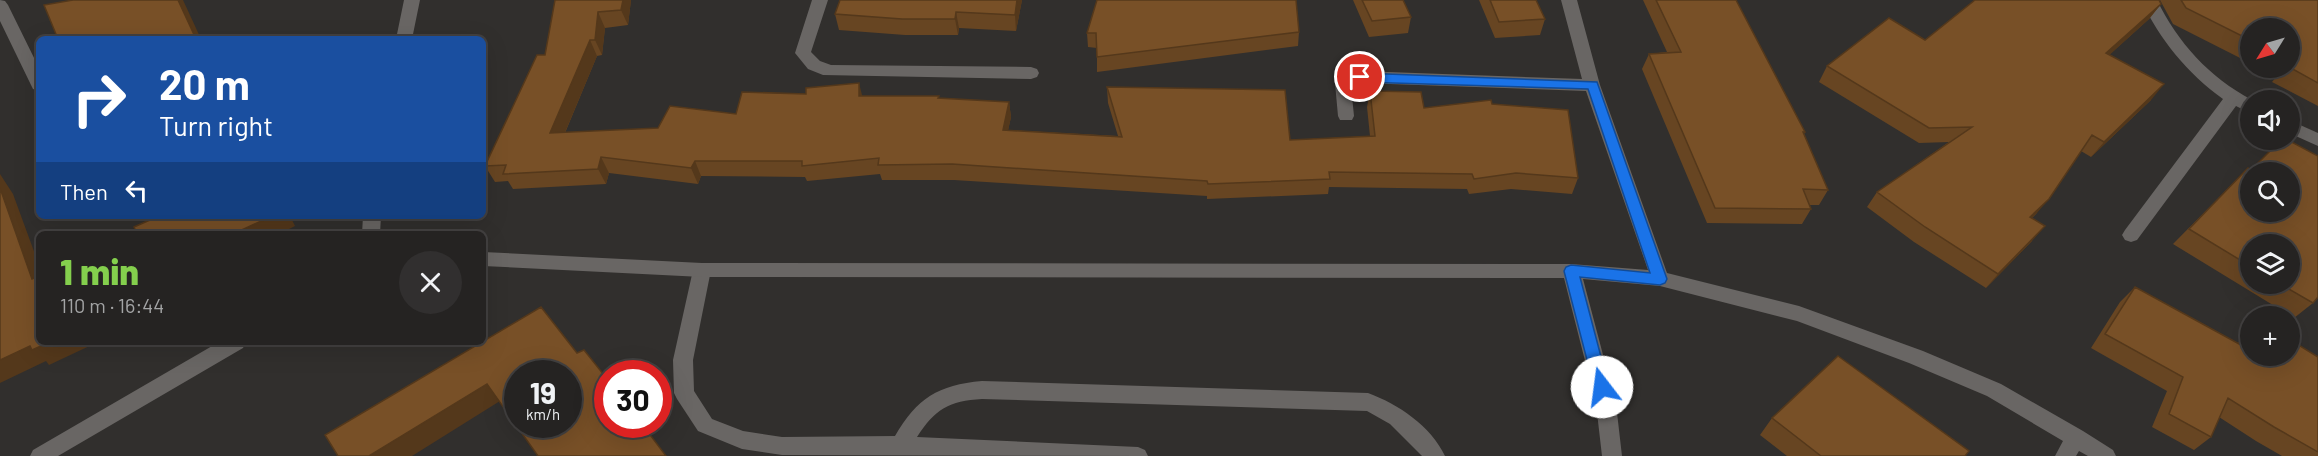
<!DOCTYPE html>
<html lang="en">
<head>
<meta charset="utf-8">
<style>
  :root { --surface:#252322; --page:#312f2f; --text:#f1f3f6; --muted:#a3a4a5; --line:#424040; --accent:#84cf4d }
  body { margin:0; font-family:Barlow,sans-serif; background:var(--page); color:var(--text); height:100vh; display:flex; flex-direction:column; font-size:22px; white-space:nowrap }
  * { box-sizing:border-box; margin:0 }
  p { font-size:20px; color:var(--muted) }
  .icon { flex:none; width:33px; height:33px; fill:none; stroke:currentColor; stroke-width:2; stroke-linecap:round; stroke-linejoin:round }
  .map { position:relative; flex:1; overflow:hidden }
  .side { position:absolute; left:36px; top:231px; width:450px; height:114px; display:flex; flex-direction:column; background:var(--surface); border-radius:9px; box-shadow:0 6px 24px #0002,0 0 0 2px var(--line) }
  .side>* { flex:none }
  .guide { position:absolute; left:36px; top:36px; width:450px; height:183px; border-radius:9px; box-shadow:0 6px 24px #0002,0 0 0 2px var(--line); background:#1a4fa0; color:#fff; overflow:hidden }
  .needle { width:39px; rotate:233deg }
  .controls { position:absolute; left:2240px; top:18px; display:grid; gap:12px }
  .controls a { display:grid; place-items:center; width:60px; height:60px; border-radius:50%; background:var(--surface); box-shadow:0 6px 24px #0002,0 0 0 2px var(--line); font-size:30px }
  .speed { position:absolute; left:504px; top:360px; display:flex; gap:12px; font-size:30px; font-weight:700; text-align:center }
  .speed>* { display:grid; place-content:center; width:78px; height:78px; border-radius:50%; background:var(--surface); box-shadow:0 6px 24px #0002,0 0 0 2px var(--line); line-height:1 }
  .speed small { font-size:15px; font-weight:400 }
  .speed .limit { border:9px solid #d22; background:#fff; color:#111 }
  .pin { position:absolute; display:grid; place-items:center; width:51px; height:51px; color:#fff; margin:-26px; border:3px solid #fff; border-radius:50%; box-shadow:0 2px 6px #0007 }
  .me { position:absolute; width:66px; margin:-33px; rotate:345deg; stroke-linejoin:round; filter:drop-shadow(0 0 4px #0008) }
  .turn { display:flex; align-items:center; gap:21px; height:126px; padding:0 24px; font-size:27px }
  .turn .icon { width:78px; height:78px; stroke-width:2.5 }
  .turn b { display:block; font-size:42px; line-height:51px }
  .then { display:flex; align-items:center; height:57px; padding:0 24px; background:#0003; gap:12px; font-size:22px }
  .round { display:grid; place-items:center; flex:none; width:63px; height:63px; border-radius:32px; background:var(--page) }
  .head { display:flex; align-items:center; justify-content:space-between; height:102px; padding:0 24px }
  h1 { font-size:36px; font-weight:800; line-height:45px; color:var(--accent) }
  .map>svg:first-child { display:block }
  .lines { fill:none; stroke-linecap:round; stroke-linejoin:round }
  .lane { fill:#696664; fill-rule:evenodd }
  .street { fill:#696664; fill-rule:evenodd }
  .wall { fill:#674522; fill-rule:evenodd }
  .shaded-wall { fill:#54381b }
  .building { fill:#785027; stroke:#54381b; stroke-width:1.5; fill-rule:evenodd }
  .route { fill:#1a73e8; stroke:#114b97; stroke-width:1.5 }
</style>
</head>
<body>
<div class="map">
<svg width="2318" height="456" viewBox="0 0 2318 456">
  <rect width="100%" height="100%" fill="#312f2d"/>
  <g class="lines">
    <path class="lane" d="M 702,263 L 709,265 L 711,270 L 693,360 L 694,391 L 712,419 L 743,431 L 782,437 L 895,436 C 917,398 938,385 982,381 L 1368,393 C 1398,404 1431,426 1445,456 L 1422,456 L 1390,424 L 1367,411 L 982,399 C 949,401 935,409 917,437 L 1138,447 L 1145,450 L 1148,456 L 782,455 L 742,449 L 698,431 L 677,399 L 674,393 L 673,360 L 693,270 L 695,265 Z"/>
    <path class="street" d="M 0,0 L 5,1 L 8,5 L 39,68 L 39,91 L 33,89 L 31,85 L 0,21 Z
      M 404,0 L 420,0 L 412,39 L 396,39 Z
      M 812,0 L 828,0 L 811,52 L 820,61 L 831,65 L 1031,67 L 1037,69 L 1039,73 L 1037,77 L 1031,79 L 823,75 L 808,69 L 795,53 Z
      M 1561,0 L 1577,0 L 1600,85 L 1667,273 L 1799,306 L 1923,351 L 2001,384 L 2083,431 L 2113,450 L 2116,456 L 2088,456 L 2079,451 L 2076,456 L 2055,456 L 2063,441 L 1987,396 L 1909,363 L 1797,321 L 1660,286 L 1583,279 L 1616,404 L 1622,456 L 1602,456 L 1596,404 L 1564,278 L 702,277 L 483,266 L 483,252 L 702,263 L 1571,264 L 1648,270 L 1586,91 L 1361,83 L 1351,86 L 1354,116 L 1352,120 L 1340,120 L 1338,116 L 1335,83 L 1337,79 L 1360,71 L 1582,79 Z
      M 2141,0 L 2157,0 C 2178,43 2209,77 2252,100 L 2250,113 L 2236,106 L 2137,240 L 2131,242 L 2125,240 L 2122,235 L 2125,230 L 2223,99 C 2187,73 2160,40 2141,0 Z
      M 2289,120 L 2318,133 L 2318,146 L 2289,133 Z
      M 363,216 L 381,216 L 380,234 L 362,234 Z
      M 219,342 L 246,342 L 243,348 L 58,456 L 30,456 L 33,450 Z"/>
  </g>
  <path class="wall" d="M 555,0 L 631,0 L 628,25 L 605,28 L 602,55 L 597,56 L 565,133 L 658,128 L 736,114 L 863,96 L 939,96 L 939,98 L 1009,102 L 1011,117 L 1008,130 L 1118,136 L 1108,103 L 1107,87 L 1290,140 L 1370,136 L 1367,107 L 1370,91 L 1424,108 L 1492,104 L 1578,178 L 1572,194 L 1511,189 L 1469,194 L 1467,189 L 1329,187 L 1328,194 L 1207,199 L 1207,196 L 954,180 L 882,180 L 880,174 L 807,181 L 805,177 L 701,176 L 698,184 L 609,173 L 606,184 L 513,189 L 508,181 L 495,182 L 485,166 L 545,55 Z
    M 1022,0 L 1016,31 L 959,28 L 958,35 L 905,35 L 839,30 L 835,14 Z
    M 1353,0 L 1403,0 L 1411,17 L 1408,33 L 1369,37 Z
    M 1479,0 L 1536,0 L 1545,19 L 1540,35 L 1495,38 Z
    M 1643,0 L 1736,0 L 1805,132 L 1804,134 L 1828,190 L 1819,205 L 1809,205 L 1811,209 L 1802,224 L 1707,223 L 1642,69 L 1649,54 L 1667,52 Z
    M 2160,0 L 2318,0 L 2318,106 L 2272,82 L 2277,76 L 2260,68 L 2289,68 L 2289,28 L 2250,28 L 2250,63 L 2173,24 Z
    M 2161,4 L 2149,19 L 2109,55 L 2151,100 L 2091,157 L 2081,151 L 2036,214 L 2032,218 L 2032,241 L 1986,288 L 1914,242 L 1867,207 L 1877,192 L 1949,142 L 1919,143 L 1819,82 L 1827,66 L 1925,40 Z
    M 1299,32 L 1298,46 L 1097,72 L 1097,48 L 1088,47 L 1087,33 Z
    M 2248,168 L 2313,303 L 2294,318 L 2173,244 ZM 2250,244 L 2289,284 L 2250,284 Z
    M 2135,287 L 2238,343 L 2250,331 L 2250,356 L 2318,357 L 2318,456 L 2282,456 L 2256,441 L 2219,417 L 2211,437 L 2194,450 L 2152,427 L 2167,391 L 2091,348 L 2120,302 Z
    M 1772,418 L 1965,456 L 1787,456 L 1760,435 Z"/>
  <path class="shaded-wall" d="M 178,0 L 183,0 L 201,39 L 196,39 Z
    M 623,0 L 631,0 L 628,25 L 621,10 Z
    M 1017,0 L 1022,0 L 1016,31 L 1015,15 Z
    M 2161,4 L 2149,19 L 2094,69 L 2106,53 Z
    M 598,12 L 605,28 L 602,55 L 595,40 Z
    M 956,12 L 959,28 L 958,35 L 955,19 Z
    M 590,40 L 597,56 L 558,149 L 550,133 Z
    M 859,83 L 863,99 L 859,96 Z
    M 2164,84 L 2151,100 L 2091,157 L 2104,142 Z
    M 1009,102 L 1011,117 L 1005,145 L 1003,130 Z
    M 601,157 L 609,173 L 606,184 L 598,169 Z
    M 695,161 L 701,176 L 698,184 L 691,168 Z
    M 0,174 L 13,194 L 39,265 L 39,285 L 32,279 L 0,188 Z
    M 2049,199 L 2036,214 L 2017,232 L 2030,217 Z
    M 272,216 L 290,216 L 295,226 L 279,234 L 233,234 Z
    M 2045,226 L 2032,241 L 1986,288 L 1998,274 Z
    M 50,342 L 98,342 L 49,365 L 46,361 L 0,383 L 0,360 L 30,346 Z
    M 487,384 L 500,401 L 412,456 L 369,456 Z"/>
  <path class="building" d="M 73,0 L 178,0 L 196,39 L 58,39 L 44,5 Z
    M 555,0 L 623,0 L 621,10 L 598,12 L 595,40 L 590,40 L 550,133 L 658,128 L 670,106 L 736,114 L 742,92 L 806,94 L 806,88 L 859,83 L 859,96 L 939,96 L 938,98 L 1009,102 L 1003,130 L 1122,137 L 1107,87 L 1285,90 L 1290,140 L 1375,136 L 1370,91 L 1421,92 L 1424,108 L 1491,100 L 1492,104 L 1568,110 L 1578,178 L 1516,173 L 1474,179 L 1472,174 L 1329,172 L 1330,179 L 1208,184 L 1207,181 L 952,164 L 878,165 L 879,158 L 802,166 L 802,161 L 695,161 L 691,168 L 601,157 L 598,169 L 503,174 L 506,165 L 485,166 L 537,55 L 545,55 Z
    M 840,0 L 1017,0 L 1015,15 L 956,12 L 955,19 L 902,19 L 835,14 Z
    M 1097,0 L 1296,0 L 1299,32 L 1097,57 L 1096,33 L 1087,33 Z
    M 1362,0 L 1403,0 L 1411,17 L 1372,21 Z
    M 1490,0 L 1536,0 L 1545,19 L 1499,22 Z
    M 1656,0 L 1736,0 L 1805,132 L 1803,132 L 1828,190 L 1803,189 L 1811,209 L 1715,208 L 1649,54 L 1681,52 Z
    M 1975,0 L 2159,0 L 2161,4 L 2106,53 L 2164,84 L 2104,142 L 2092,135 L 2049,199 L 2030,217 L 2045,226 L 1998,274 L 1925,227 L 1877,192 L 1972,127 L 1929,128 L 1827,66 L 1889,18 L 1925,40 Z
    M 2181,0 L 2318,0 L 2318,83 L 2289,67 L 2289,64 L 2293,61 L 2289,59 L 2289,28 L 2250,28 L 2250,40 L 2186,8 Z
    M 2281,140 L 2288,140 L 2318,156 L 2318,297 L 2313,303 L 2280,284 L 2289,284 L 2289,244 L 2250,244 L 2250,266 L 2189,229 L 2248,168 L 2251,170 ZM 2250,172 L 2289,172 L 2289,212 L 2250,212 Z
    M 0,188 L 32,279 L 39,276 L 39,342 L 50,342 L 32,350 L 30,346 L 0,360 Z
    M 159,216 L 272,216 L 233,234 L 137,234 L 134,227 Z
    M 2135,287 L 2241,345 L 2250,335 L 2250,356 L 2289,356 L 2289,339 L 2318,357 L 2318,452 L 2274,427 L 2228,398 L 2211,437 L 2169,414 L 2183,377 L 2105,334 Z
    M 541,307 L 577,353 L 584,350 L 608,380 L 608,424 L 642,424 L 666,456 L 538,456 L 487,384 L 369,456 L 338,456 L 325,435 ZM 518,374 L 568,374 L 568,424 L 518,424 Z
    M 1838,356 L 1969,451 L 1965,456 L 1821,456 L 1772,418 Z"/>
  <path class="route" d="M 1360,73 L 1597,82 L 1667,279 L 1665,283 L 1660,285 L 1580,277 L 1609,387 L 1607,392 L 1602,393 L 1596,392 L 1594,387 L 1564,271 L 1566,267 L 1571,265 L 1650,273 L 1588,89 L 1360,82 L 1353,77 Z"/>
</svg>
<div class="controls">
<a><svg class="needle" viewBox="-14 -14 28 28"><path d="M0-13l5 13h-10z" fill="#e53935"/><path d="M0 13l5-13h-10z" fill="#a3a4a5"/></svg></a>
<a><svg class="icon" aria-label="sound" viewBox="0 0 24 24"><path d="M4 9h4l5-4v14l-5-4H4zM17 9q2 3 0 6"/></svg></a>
<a><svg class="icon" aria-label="search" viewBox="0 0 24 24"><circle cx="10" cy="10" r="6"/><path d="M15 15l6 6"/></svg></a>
<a><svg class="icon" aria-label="layers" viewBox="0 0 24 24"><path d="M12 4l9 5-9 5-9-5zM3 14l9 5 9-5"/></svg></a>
<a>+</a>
</div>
<div class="speed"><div>19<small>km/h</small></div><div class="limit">30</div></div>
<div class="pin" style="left:1360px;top:77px;background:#d93025"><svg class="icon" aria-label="arrive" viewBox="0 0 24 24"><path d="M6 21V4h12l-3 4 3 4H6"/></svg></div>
<svg class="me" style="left:1602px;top:387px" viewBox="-20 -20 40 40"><circle r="19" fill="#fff"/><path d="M0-13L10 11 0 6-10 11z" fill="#1a73e8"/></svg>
<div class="guide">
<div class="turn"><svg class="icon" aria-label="right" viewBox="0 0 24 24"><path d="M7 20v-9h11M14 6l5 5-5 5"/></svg><div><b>20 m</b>Turn right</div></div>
<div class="then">Then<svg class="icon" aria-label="left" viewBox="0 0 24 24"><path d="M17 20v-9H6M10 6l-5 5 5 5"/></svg></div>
</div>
<section class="side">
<div class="head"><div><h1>1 min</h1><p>110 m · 16:44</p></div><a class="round"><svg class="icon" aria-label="close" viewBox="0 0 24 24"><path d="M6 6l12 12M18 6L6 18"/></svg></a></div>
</section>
</div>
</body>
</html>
